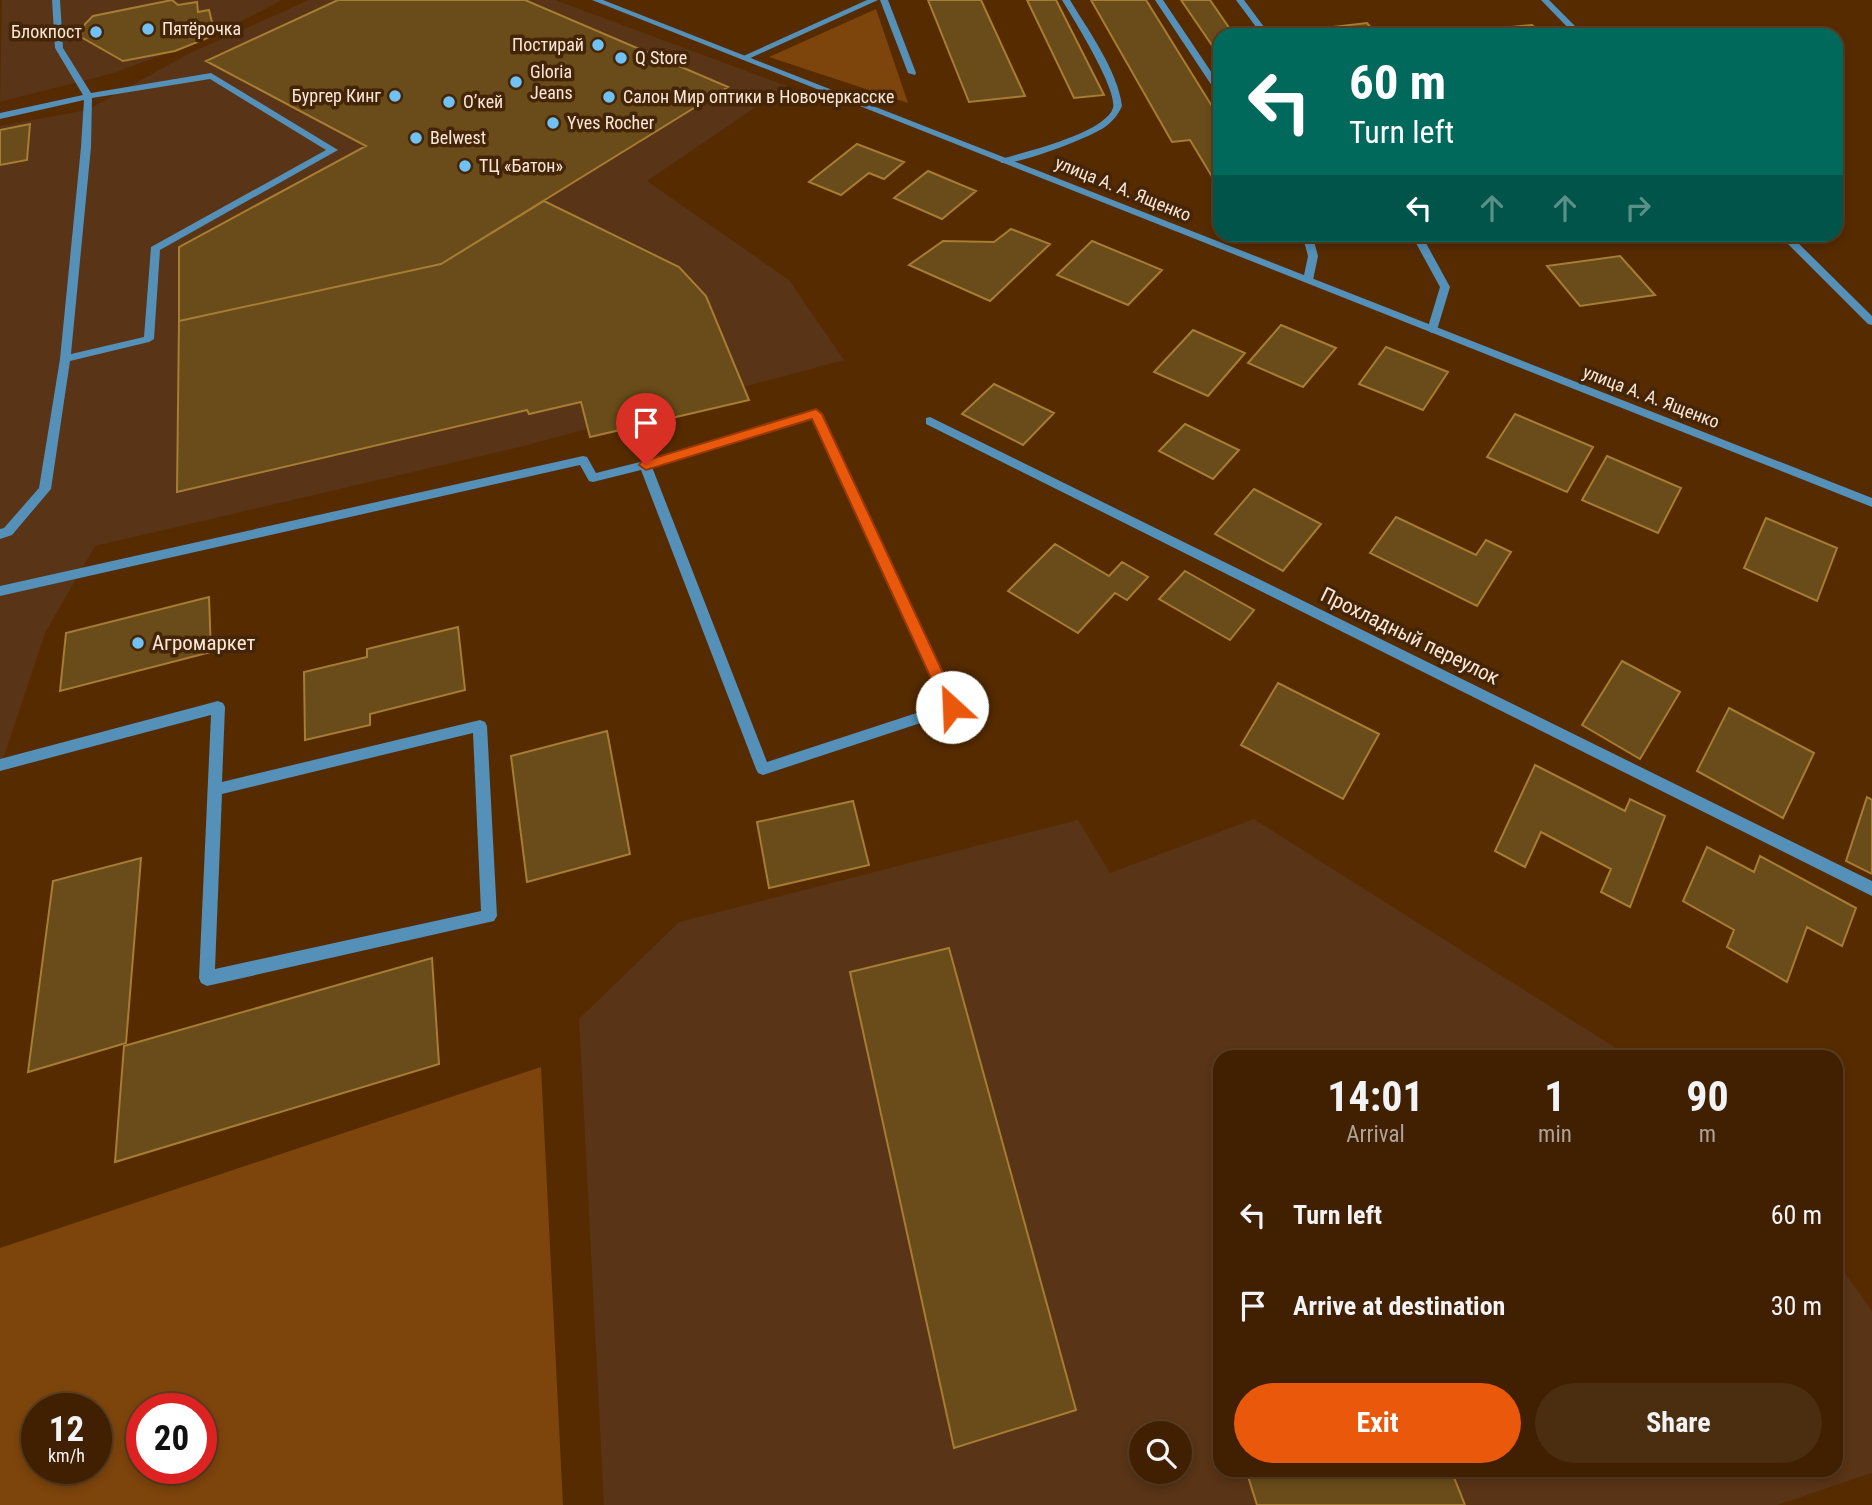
<!DOCTYPE html>
<html lang="en">
<head>
<meta charset="utf-8">
<style>
  :root { --surface:#402000; --page:#4b2d0f; --text:#f1f3f6; --muted:#aea399; --line:#593e22; --accent:#ea580c }
  body { margin:0; font-family:"Roboto Condensed",sans-serif; background:var(--page); color:var(--text); height:100vh; display:flex; flex-direction:column; font-size:26px; white-space:nowrap }
  * { box-sizing:border-box; margin:0 }
  p { font-size:23px; color:var(--muted) }
  .icon { flex:none; width:38px; height:38px; fill:none; stroke:currentColor; stroke-width:2; stroke-linecap:round; stroke-linejoin:round }
  .map { position:relative; flex:1; overflow:hidden }
  .details { position:absolute; left:1213px; top:1050px; width:630px; height:427px; display:flex; flex-direction:column; background:var(--surface); border-radius:21px; box-shadow:0 4px 10px #0003,0 0 0 2px var(--line) }
  .details>* { flex:none }
  .top-card { position:absolute; left:1213px; top:28px; width:630px; height:214px; border-radius:21px; box-shadow:0 4px 10px #0003,0 0 0 2px var(--line); background:#00695c; color:#fff; overflow:hidden }
  .fabs { position:absolute; left:1129px; top:1421px; display:grid; gap:14px }
  .fabs a { display:grid; place-items:center; width:63px; height:63px; border-radius:50%; background:var(--surface); box-shadow:0 4px 10px #0003,0 0 0 2px var(--line); font-size:35px }
  .speed { position:absolute; left:21px; top:1393px; display:flex; gap:14px; font-size:35px; font-weight:700; text-align:center }
  .speed>* { display:grid; place-content:center; width:91px; height:91px; border-radius:50%; background:var(--surface); box-shadow:0 4px 10px #0003,0 0 0 2px var(--line); line-height:1 }
  .speed small { font-size:18px; font-weight:400 }
  .speed .limit { border:10px solid #d22; background:#fff; color:#111 }
  .pin { position:absolute; display:grid; place-items:center; width:60px; height:60px; color:#fff; margin:-72px -30px; border-radius:50% 50% 50% 0; rotate:-45deg; box-shadow:0 0 7px #0007 }
  .pin .icon { rotate:45deg }
  .me { position:absolute; width:77px; margin:-38px; rotate:335deg; stroke-linejoin:round; filter:drop-shadow(0 0 5px #0008) }
  .turn { display:flex; align-items:center; gap:24px; height:147px; padding:0 21px; font-size:32px }
  .turn .icon { width:91px; height:91px; stroke-width:2.5 }
  .turn b { display:block; font-size:49px; line-height:60px }
  .lanes { display:flex; align-items:center; height:66px; padding:0 21px; background:#0003; justify-content:center; gap:35px; direction:ltr }
  .lanes .off { opacity:.35 }
  .eta { display:flex; justify-content:space-evenly; align-items:center; height:119px; text-align:center }
  .eta b { font-size:42px; font-weight:700; line-height:49px }
  .cta { display:flex; gap:14px; margin-top:auto; padding:14px 21px }
  .cta a { flex:1; height:80px; border-radius:42px; background:var(--accent); color:#fff; font-size:28px; font-weight:700; line-height:80px; text-align:center }
  .cta a+a { background:var(--page); color:var(--text) }
  ul { padding:0; list-style:none }
  li { display:flex; align-items:center; gap:21px; height:91px; padding:0 21px }
  li div { flex:1 }
  li b { display:block; font-size:26px }
  li em { font-style:normal }
  .map>svg:first-child { display:block }
  .built { fill:#593416; fill-rule:evenodd }
  .green { fill:#7d440c; fill-rule:evenodd }
  .building { fill:#694c19; stroke:#a77c33; stroke-width:2 }
  .lines { fill:none; stroke-linecap:round; stroke-linejoin:round }
  .service { fill:#5490b7; fill-rule:evenodd }
  .minor { fill:#5490b7; fill-rule:evenodd }
  .route { fill:#ea580c; stroke:#983908; stroke-width:2 }
  .poi-dot { fill:#70c1f4; stroke:#442508; stroke-width:2.5 }
  .labels { text-anchor:middle; stroke-width:7; stroke-linejoin:round; paint-order:stroke }
  .far-poi-label { font-size:18px; fill:#fde7d8; stroke:#442508; text-anchor:start }
  .far-street-label { font-size:18px; fill:#fde7d8; stroke:#442508 }
  .street-label { font-size:21px; fill:#fde7d8; stroke:#442508 }
  .poi-label { font-size:21px; fill:#fde7d8; stroke:#442508; text-anchor:start }
</style>
</head>
<body>
<div class="map">
<svg width="1872" height="1505" viewBox="0 0 1872 1505">
  <rect width="100%" height="100%" fill="#562b00"/>
  <path class="built" d="M 2,0 L 282,0 L 215,35 L 114,73 L 0,102 Z
    M 309,0 L 555,0 L 787,86 L 647,181 L 789,280 L 844,360 L 520,447 L 95,546 L 45,633 L 0,768 L 0,126 L 87,110 L 188,54 Z
    M 1254,819 L 1630,1057 L 1220,1057 L 1220,1470 L 1836,1470 L 1836,1261 L 1872,1311 L 1872,1473 L 1777,1505 L 604,1505 L 579,1019 L 679,922 L 1078,820 L 1110,873 ZM 1141,1433 L 1180,1433 L 1180,1472 L 1141,1472 Z"/>
  <path class="green" d="M 876,9 L 908,103 L 769,57 Z
    M 541,1067 L 563,1505 L 0,1505 L 0,1248 ZM 37,1409 L 96,1409 L 96,1468 L 37,1468 ZM 142,1409 L 201,1409 L 201,1468 L 142,1468 Z"/>
  <path class="building" d="M 172,0 L 178,5 L 197,2 L 198,12 L 209,10 L 215,35 L 175,51 L 123,61 L 81,37 L 85,24 L 93,16 Z
    M 338,0 L 525,0 L 728,87 L 441,264 L 179,321 L 179,247 L 366,146 L 206,61 Z
    M 928,0 L 981,0 L 1025,96 L 969,102 Z
    M 1027,0 L 1056,0 L 1104,95 L 1074,98 Z
    M 1091,0 L 1146,0 L 1220,119 L 1220,190 L 1190,140 L 1172,142 Z
    M 1181,0 L 1210,0 L 1234,35 L 1220,35 L 1220,57 Z
    M 1367,23 L 1377,35 L 1320,35 L 1315,29 Z
    M 1532,25 L 1543,35 L 1487,35 L 1482,30 Z
    M 30,124 L 27,160 L 0,165 L 0,130 Z
    M 857,144 L 904,162 L 884,179 L 869,173 L 841,195 L 809,182 Z
    M 928,171 L 976,191 L 942,219 L 894,198 Z
    M 544,201 L 679,267 L 706,296 L 749,400 L 590,437 L 581,402 L 529,414 L 527,410 L 177,492 L 179,321 L 441,264 Z
    M 1011,229 L 1050,244 L 990,301 L 909,265 L 943,241 L 994,242 Z
    M 1092,241 L 1162,270 L 1128,305 L 1057,275 Z
    M 1620,256 L 1655,295 L 1580,306 L 1547,266 Z
    M 1281,325 L 1336,348 L 1303,387 L 1248,363 Z
    M 1193,330 L 1245,353 L 1208,396 L 1154,372 Z
    M 1386,347 L 1448,372 L 1423,410 L 1359,384 Z
    M 994,384 L 1054,413 L 1023,445 L 962,414 Z
    M 1515,414 L 1593,447 L 1567,492 L 1487,457 Z
    M 1185,424 L 1239,450 L 1213,479 L 1159,451 Z
    M 1607,456 L 1681,488 L 1658,533 L 1582,500 Z
    M 1254,489 L 1321,524 L 1283,571 L 1215,534 Z
    M 1396,517 L 1476,555 L 1486,540 L 1511,552 L 1477,606 L 1370,553 Z
    M 1766,518 L 1837,548 L 1817,601 L 1744,568 Z
    M 1055,544 L 1109,576 L 1122,562 L 1148,577 L 1127,600 L 1115,593 L 1078,633 L 1008,591 Z
    M 1185,571 L 1254,610 L 1230,640 L 1159,599 Z
    M 209,597 L 211,652 L 60,691 L 66,633 Z
    M 458,627 L 465,690 L 370,714 L 370,725 L 305,740 L 304,672 L 367,657 L 367,649 Z
    M 1622,661 L 1680,692 L 1640,759 L 1582,725 Z
    M 1278,683 L 1379,734 L 1343,799 L 1241,745 Z
    M 1729,708 L 1814,753 L 1783,818 L 1697,771 Z
    M 607,731 L 630,854 L 527,882 L 511,756 Z
    M 1535,765 L 1625,811 L 1630,799 L 1665,816 L 1630,907 L 1601,892 L 1611,869 L 1541,832 L 1525,867 L 1495,851 Z
    M 1867,797 L 1872,800 L 1872,874 L 1846,861 Z
    M 853,801 L 869,865 L 769,888 L 757,822 Z
    M 1707,847 L 1754,872 L 1760,856 L 1856,908 L 1842,946 L 1807,927 L 1787,982 L 1727,947 L 1734,930 L 1683,901 Z
    M 141,858 L 126,1043 L 28,1072 L 53,881 Z
    M 949,948 L 1076,1410 L 954,1448 L 850,972 Z
    M 432,958 L 439,1064 L 115,1162 L 124,1046 Z
    M 1246,1470 L 1451,1470 L 1465,1505 L 1257,1505 Z"/>
  <g class="lines">
    <path class="service" d="M 52,0 L 60,0 L 63,48 L 91,93 L 211,73 L 338,150 L 160,250 L 154,339 L 149,342 L 70,361 L 51,489 L 12,535 L 0,539 L 0,529 L 4,528 L 39,488 L 60,359 L 81,147 L 84,100 L 0,119 L 0,113 L 83,95 L 55,48 ZM 210,79 L 326,150 L 151,247 L 144,337 L 71,354 L 91,147 L 92,98 Z
      M 867,0 L 878,0 L 746,60 L 739,58 Z
      M 880,0 L 888,0 L 916,73 L 915,75 L 908,73 Z
      M 1062,0 L 1070,0 C 1088,30 1118,71 1122,106 C 1118,115 1113,121 1105,127 C 1087,139 1021,164 1001,163 L 1001,159 C 1025,152 1105,133 1113,108 C 1118,90 1073,18 1062,0 Z
      M 1155,0 L 1163,0 L 1220,85 L 1220,95 L 1216,92 Z
      M 1236,0 L 1244,0 L 1270,35 L 1262,35 Z
      M 1541,0 L 1549,0 L 1584,35 L 1575,35 Z
      M 1302,234 L 1312,234 L 1318,256 L 1313,280 L 1308,283 L 1303,280 L 1308,256 Z
      M 1411,234 L 1421,234 L 1450,287 L 1437,330 L 1432,333 L 1427,330 L 1440,287 Z
      M 1778,234 L 1789,234 L 1872,316 L 1872,325 L 1868,324 Z
      M 816,409 L 822,413 L 959,707 L 957,711 L 763,775 L 758,773 L 756,769 L 641,470 L 593,482 L 589,481 L 580,465 L 0,596 L 0,586 L 583,456 L 587,457 L 596,473 L 644,461 ZM 813,418 L 944,704 L 767,762 L 652,467 Z"/>
    <path class="minor" d="M 592,0 L 603,0 L 1872,498 L 1872,507 Z
      M 930,417 L 1872,881 L 1872,896 L 926,424 L 926,418 Z
      M 218,701 L 223,703 L 225,707 L 222,782 L 480,720 L 485,722 L 487,726 L 497,916 L 494,921 L 207,986 L 201,983 L 199,978 L 211,715 L 0,771 L 0,759 ZM 473,733 L 481,911 L 215,969 L 222,794 Z"/>
  </g>
  <path class="route" d="M 816,409 L 822,414 L 959,707 L 957,711 L 946,711 L 812,419 L 646,470 L 639,465 L 641,462 Z"/>
  <g class="poi-dot">
    <circle cx="148" cy="29" r="7"/>
    <circle cx="96" cy="32" r="7"/>
    <circle cx="598" cy="45" r="7"/>
    <circle cx="621" cy="58" r="7"/>
    <circle cx="516" cy="82" r="7"/>
    <circle cx="395" cy="96" r="7"/>
    <circle cx="609" cy="97" r="7"/>
    <circle cx="449" cy="102" r="7"/>
    <circle cx="553" cy="123" r="7"/>
    <circle cx="416" cy="138" r="7"/>
    <circle cx="465" cy="166" r="7"/>
    <circle cx="138" cy="643" r="7"/>
  </g>
  <g class="labels">
    <g class="far-poi-label">
      <text x="162" y="35">Пятёрочка</text>
      <text x="82" y="38" text-anchor="end">Блокпост</text>
      <text x="584" y="51" text-anchor="end">Постирай</text>
      <text x="635" y="64">Q Store</text>
      <text x="530" y="78">Gloria<tspan x="530" dy="21">Jeans</tspan></text>
      <text x="381" y="102" text-anchor="end">Бургер Кинг</text>
      <text x="623" y="103">Салон Мир оптики в Новочеркасске</text>
      <text x="463" y="108">О’кей</text>
      <text x="567" y="129">Yves Rocher</text>
      <text x="430" y="144">Belwest</text>
      <text x="479" y="172">ТЦ «Батон»</text>
    </g>
    <g class="far-street-label">
      <text transform="translate(1123 189) rotate(22)" y="6">улица А. А. Ященко</text>
      <text transform="translate(1651 397) rotate(21)" y="6">улица А. А. Ященко</text>
    </g>
    <g class="street-label">
      <text transform="translate(1410 636) rotate(26)" y="7">Прохладный переулок</text>
    </g>
    <g class="poi-label">
      <text x="152" y="650">Агромаркет</text>
    </g>
  </g>
</svg>
<div class="fabs">
<a><svg class="icon" aria-label="search" viewBox="0 0 24 24"><circle cx="10" cy="10" r="6"/><path d="M15 15l6 6"/></svg></a>
</div>
<div class="speed"><div>12<small>km/h</small></div><div class="limit">20</div></div>
<div class="pin" style="left:646px;top:465px;background:#d93025"><svg class="icon" aria-label="arrive" viewBox="0 0 24 24"><path d="M6 21V4h12l-3 4 3 4H6"/></svg></div>
<svg class="me" style="left:952px;top:707px" viewBox="-20 -20 40 40"><circle r="19" fill="#fff"/><path d="M0-13L10 11 0 6-10 11z" fill="#ea580c"/></svg>
<div class="top-card">
<div class="turn"><svg class="icon" aria-label="left" viewBox="0 0 24 24"><path d="M17 20v-9H6M10 6l-5 5 5 5"/></svg><div><b>60 m</b>Turn left</div></div>
<div class="lanes"><svg class="icon" aria-label="left" viewBox="0 0 24 24"><path d="M17 20v-9H6M10 6l-5 5 5 5"/></svg><svg class="icon off" aria-label="ahead" viewBox="0 0 24 24"><path d="M12 20V5M6 11l6-6 6 6"/></svg><svg class="icon off" aria-label="ahead" viewBox="0 0 24 24"><path d="M12 20V5M6 11l6-6 6 6"/></svg><svg class="icon off" aria-label="right" viewBox="0 0 24 24"><path d="M7 20v-9h11M14 6l5 5-5 5"/></svg></div>
</div>
<section class="details">
<div class="eta">
<div><b>14:01</b><p>Arrival</p></div>
<div><b>1</b><p>min</p></div>
<div><b>90</b><p>m</p></div>
</div>
<ul>
<li><svg class="icon" aria-label="left" viewBox="0 0 24 24"><path d="M17 20v-9H6M10 6l-5 5 5 5"/></svg><div><b>Turn left</b></div><em>60 m</em></li>
<li><svg class="icon" aria-label="arrive" viewBox="0 0 24 24"><path d="M6 21V4h12l-3 4 3 4H6"/></svg><div><b>Arrive at destination</b></div><em>30 m</em></li>
</ul>
<div class="cta"><a>Exit</a><a>Share</a></div>
</section>
</div>
</body>
</html>
